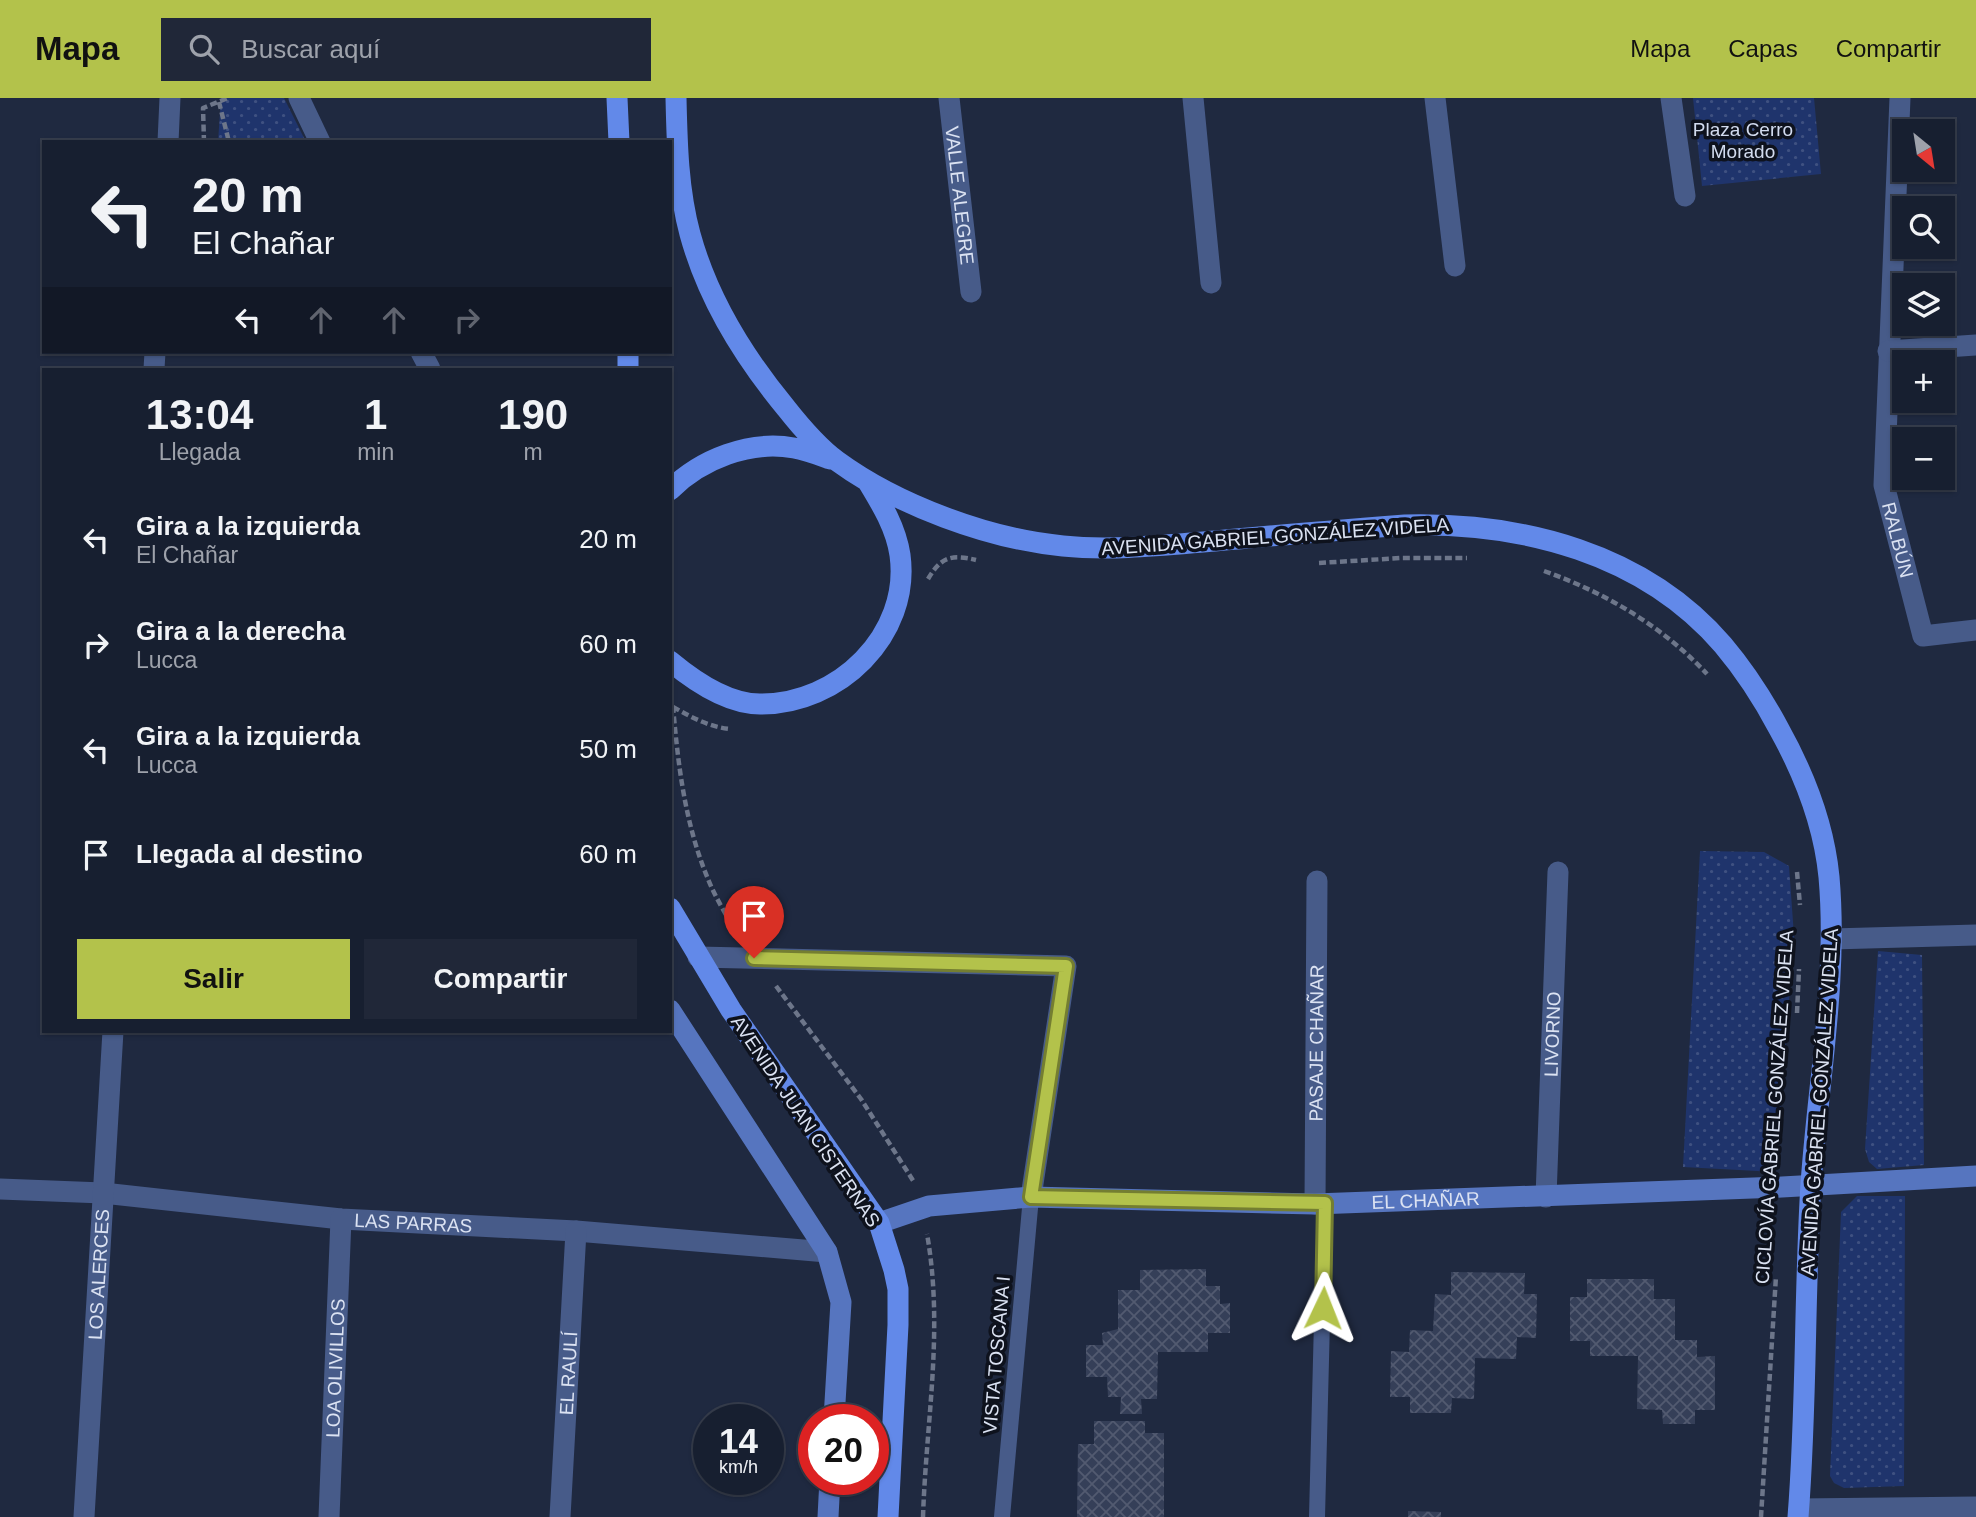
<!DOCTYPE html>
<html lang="es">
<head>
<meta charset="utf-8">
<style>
  :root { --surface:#171f30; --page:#202738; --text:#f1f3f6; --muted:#9ea2ab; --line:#363d4c; --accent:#b3c24b }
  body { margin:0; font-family:Arial,sans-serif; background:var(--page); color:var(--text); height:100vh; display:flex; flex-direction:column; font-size:26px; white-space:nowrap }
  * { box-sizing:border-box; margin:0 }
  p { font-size:23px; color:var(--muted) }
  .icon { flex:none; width:38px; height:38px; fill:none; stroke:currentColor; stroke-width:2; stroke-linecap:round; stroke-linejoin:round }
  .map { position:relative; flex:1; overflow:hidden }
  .side { position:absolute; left:42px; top:270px; width:630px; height:665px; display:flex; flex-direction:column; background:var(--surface); border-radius:0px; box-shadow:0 2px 5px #0004,0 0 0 2px var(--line) }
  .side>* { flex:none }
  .guide { position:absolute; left:42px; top:42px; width:630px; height:214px; border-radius:0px; box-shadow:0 2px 5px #0004,0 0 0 2px var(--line); background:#171f30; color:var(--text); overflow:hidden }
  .needle { width:46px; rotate:150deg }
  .controls { position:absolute; left:1892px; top:21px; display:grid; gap:14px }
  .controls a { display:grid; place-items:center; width:63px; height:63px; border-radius:0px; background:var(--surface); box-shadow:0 2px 5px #0004,0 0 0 2px var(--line); font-size:35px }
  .speed { position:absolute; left:693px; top:1306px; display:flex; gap:14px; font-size:35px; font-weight:700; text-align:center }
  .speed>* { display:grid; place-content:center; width:91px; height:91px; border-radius:50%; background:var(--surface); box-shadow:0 2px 5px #0004,0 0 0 2px var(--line); line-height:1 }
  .speed small { font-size:18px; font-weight:400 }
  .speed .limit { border:10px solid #d22; background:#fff; color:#111 }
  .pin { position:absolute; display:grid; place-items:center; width:60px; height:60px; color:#fff; margin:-72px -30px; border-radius:50% 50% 50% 0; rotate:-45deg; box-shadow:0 0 7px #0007 }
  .pin .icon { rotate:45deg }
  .me { position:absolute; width:77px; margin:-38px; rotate:2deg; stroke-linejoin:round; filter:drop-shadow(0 0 5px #0008) }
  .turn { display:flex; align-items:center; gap:24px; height:147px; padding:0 35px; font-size:32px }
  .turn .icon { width:91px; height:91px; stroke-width:2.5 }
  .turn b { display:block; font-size:49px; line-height:60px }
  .lanes { display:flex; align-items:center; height:66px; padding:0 35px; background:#0003; justify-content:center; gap:35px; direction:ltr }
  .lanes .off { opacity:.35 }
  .eta { display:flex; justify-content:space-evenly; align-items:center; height:119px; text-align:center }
  .eta b { font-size:42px; font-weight:800; line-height:49px }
  .button { display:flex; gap:14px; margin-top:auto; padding:14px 35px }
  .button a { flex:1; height:80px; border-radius:0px; background:var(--accent); color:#111; font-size:28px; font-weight:800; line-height:80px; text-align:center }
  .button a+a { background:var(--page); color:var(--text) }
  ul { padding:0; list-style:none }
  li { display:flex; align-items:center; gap:21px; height:105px; padding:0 35px }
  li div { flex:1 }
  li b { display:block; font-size:26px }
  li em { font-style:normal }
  header { display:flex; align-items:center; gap:42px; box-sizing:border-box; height:98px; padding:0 35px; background:var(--accent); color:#111 }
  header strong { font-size:33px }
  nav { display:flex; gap:38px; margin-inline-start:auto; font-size:24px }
  .search { width:490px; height:63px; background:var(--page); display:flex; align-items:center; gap:18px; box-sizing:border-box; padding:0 24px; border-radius:0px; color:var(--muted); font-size:26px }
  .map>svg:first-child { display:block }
  .grass { fill:url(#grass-dots) }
  .building { fill:url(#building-cross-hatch) }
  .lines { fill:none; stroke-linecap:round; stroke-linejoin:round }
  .path { stroke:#6d768a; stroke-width:4.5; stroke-dasharray:7 3.5; stroke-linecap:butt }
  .lane { stroke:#475b89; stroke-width:16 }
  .street { stroke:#475b89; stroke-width:21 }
  .secondary { stroke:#5675bf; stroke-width:21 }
  .primary { stroke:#6289e9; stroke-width:21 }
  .route-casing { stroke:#747e31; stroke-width:18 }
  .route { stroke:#b3c24b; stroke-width:12 }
  .labels { text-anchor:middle; stroke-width:7; stroke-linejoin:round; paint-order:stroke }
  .park-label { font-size:19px; fill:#d2dbef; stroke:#0e121d }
  .street-label { font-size:19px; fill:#dbe2f2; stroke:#0e121d }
</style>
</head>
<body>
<header>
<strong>Mapa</strong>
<div class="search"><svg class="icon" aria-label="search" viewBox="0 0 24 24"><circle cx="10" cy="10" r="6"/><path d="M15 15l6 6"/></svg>Buscar aquí</div>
<nav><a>Mapa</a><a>Capas</a><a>Compartir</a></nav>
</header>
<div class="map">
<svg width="1976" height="1419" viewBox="0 0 1976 1419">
  <defs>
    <pattern id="grass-dots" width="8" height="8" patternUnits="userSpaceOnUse" patternTransform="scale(1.75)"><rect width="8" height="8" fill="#1f346c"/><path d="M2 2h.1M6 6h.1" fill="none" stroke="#3f5181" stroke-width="1.8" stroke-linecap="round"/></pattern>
    <pattern id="building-cross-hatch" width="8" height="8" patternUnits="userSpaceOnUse" patternTransform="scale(1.75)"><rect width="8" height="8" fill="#353f58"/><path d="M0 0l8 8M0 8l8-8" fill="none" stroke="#525a70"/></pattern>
  </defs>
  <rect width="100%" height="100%" fill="#1f2940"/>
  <path class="grass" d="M 221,0 L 284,0 L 306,44 L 218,44 Z
    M 1693,0 L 1814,0 L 1821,76 L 1702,88 Z
    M 1700,753 L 1764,754 L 1789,768 L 1794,838 L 1776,1074 L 1683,1069 Z
    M 1878,853 L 1922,857 L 1924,1067 L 1877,1071 L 1869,1064 L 1865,1051 Z
    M 1857,1098 L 1905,1098 L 1904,1388 L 1844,1390 L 1834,1385 L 1830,1378 L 1841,1114 Z"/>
  <path class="building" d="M 1206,1171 L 1206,1188 L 1220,1188 L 1220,1206 L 1230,1205 L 1230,1235 L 1208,1235 L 1208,1254 L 1158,1254 L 1157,1301 L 1141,1301 L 1142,1316 L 1120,1316 L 1121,1299 L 1108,1299 L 1107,1279 L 1086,1279 L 1086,1247 L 1103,1247 L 1102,1235 L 1118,1231 L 1118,1192 L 1140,1192 L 1140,1172 Z
    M 1451,1174 L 1525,1175 L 1524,1196 L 1537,1196 L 1536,1240 L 1517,1239 L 1516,1261 L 1475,1260 L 1474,1301 L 1452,1300 L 1451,1315 L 1410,1315 L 1410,1299 L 1390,1299 L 1391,1253 L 1409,1254 L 1410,1232 L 1433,1233 L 1435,1196 L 1451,1197 Z
    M 1587,1181 L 1654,1181 L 1654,1201 L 1675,1201 L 1675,1242 L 1697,1242 L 1697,1259 L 1715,1258 L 1715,1312 L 1695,1312 L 1695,1326 L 1663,1326 L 1662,1312 L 1637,1311 L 1638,1258 L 1590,1258 L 1590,1243 L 1570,1243 L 1570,1199 L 1587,1199 Z
    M 1094,1323 L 1145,1323 L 1145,1335 L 1164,1335 L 1164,1419 L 1077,1419 L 1078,1346 L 1094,1346 Z
    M 1408,1413 L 1441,1414 L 1441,1419 L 1408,1419 Z"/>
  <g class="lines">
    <path class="path" d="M 219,4 L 229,44
      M 204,44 L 203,10 L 228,0
      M 1319,465 L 1401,460 L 1467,460
      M 1544,473 C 1606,495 1662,528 1707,576
      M 928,481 C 941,459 951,456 976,462
      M 673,608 C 678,667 685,726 708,781 C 715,799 726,816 735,833
      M 673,609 C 691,619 709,629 730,631
      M 1797,774 L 1800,807
      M 776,888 L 861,1001 L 914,1084
      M 1797,915 L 1799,871
      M 923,1419 C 926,1324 944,1231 927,1136
      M 1761,1419 L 1776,1178"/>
    <path class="lane" d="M 1002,1419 L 1031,1099
      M 1317,1419 L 1325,1105"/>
    <g class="street">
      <path d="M 299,0 L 320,44"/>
      <path id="s1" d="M 949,0 L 971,194"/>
      <path d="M 1193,0 L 1211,185"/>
      <path d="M 1435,0 L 1455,168"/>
      <path d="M 1671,0 L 1685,98"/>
      <path id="s2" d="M 1900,0 L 1884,387 L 1923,538 L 1976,532"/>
      <path d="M 168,44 L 170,0"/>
      <path d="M 1888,253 L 1976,247"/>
      <path d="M 421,254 L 430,271"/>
      <path d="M 154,271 L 155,254"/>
      <path d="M 1832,841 L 1976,837"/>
      <path d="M 698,859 L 1066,868 L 1031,1099"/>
      <path id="s3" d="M 0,1091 L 103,1095 L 341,1121 L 576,1133 L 827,1154"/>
      <path id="s4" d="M 1546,1099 L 1558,774"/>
      <path id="s5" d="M 1315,1106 L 1317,783"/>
      <path d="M 1799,1411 L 1976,1409"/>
      <path id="s6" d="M 84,1419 L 113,933"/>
      <path id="s7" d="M 329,1419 L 341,1121"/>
      <path id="s8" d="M 560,1419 L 576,1133"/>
    </g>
    <g class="secondary">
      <path d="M 670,912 L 827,1154 L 841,1204 L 834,1321"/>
      <path id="s9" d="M 879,1125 L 929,1108 L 1031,1099 L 1315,1106 L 1782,1089 L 1976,1078"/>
      <path d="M 828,1419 L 830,1381"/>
    </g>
    <path class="primary" d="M 617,0 L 619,44
      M 676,0 C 677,45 678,92 690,136 C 708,202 743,258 786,310 C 801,329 818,349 837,363 C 897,407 989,441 1063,448 C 1113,453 1165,447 1215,443 C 1279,437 1342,432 1405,427 C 1522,424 1644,455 1723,547 C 1745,573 1763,601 1779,631 C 1804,676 1824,727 1829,779 C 1838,881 1818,984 1811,1086 C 1804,1197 1807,1308 1798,1419
      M 628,254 L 628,271
      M 670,392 C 701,361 750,342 794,350 C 806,352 819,357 830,361
      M 670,563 C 694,583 727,606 760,606 C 838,607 911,537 900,457 C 896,430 882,407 868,384
      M 670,810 L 731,912 L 879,1125 L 894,1172 L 898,1191 L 898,1227 L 888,1419"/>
  </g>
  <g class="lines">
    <g class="route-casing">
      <path id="route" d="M 754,860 L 1066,868 L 1031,1099 L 1325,1105 L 1323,1210"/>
    </g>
    <use href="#route" class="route"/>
  </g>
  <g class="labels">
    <g class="park-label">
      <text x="1743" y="38">Plaza Cerro<tspan x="1743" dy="22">Morado</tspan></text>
    </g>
    <g class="street-label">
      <text dy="7" stroke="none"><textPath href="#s1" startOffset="98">VALLE ALEGRE</textPath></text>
      <text transform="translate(1275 438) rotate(-4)" y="7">AVENIDA GABRIEL GONZÁLEZ VIDELA</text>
      <text dy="7" stroke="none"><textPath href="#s2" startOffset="444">RALBÚN</textPath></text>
      <text dy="7" stroke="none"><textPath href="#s4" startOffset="163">LIVORNO</textPath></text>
      <text dy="7" stroke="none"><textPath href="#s5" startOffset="161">PASAJE CHAÑAR</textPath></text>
      <text transform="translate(1819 1004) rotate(-86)" y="7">AVENIDA GABRIEL GONZÁLEZ VIDELA</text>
      <text transform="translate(1774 1009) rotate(-86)" y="7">CICLOVÍA GABRIEL GONZÁLEZ VIDELA</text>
      <text transform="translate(806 1023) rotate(56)" y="7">AVENIDA JUAN CISTERNAS</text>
      <text dy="7" stroke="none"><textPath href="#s9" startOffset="550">EL CHAÑAR</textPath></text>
      <text dy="7" stroke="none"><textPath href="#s3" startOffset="415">LAS PARRAS</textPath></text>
      <text dy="7" stroke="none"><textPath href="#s6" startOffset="243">LOS ALERCES</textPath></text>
      <text transform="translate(996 1257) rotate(-85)" y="7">VISTA TOSCANA I</text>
      <text dy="7" stroke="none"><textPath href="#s7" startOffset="149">LOA OLIVILLOS</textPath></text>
      <text dy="7" stroke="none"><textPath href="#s8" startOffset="144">EL RAULÍ</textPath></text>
    </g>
  </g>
</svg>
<div class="controls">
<a><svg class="needle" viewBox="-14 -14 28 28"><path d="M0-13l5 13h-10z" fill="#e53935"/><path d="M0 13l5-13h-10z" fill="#9ea2ab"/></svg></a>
<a><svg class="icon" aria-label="search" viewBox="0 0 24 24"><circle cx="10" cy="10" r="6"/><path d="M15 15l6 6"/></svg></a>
<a><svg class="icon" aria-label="layers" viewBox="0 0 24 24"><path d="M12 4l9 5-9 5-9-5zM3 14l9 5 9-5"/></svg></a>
<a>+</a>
<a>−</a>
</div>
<div class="speed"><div>14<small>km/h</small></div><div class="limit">20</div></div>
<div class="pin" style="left:754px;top:860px;background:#d93025"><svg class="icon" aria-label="arrive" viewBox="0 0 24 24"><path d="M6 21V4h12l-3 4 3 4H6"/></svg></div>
<svg class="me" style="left:1323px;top:1210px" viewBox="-20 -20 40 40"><path d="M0-17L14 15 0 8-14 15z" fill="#b3c24b" stroke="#fff" stroke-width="4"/></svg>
<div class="guide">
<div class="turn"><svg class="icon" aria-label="left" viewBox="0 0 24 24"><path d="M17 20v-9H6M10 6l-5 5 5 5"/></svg><div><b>20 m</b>El Chañar</div></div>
<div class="lanes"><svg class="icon" aria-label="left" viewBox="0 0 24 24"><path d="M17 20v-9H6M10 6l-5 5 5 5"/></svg><svg class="icon off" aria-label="ahead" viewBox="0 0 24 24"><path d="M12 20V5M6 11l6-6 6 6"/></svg><svg class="icon off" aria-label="ahead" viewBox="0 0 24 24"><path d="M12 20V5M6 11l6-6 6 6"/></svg><svg class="icon off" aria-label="right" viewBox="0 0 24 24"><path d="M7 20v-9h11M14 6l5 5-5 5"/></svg></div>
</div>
<section class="side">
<div class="eta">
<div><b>13:04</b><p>Llegada</p></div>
<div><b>1</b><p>min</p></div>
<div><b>190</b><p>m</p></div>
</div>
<ul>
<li><svg class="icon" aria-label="left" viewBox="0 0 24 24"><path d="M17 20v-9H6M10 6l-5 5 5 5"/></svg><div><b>Gira a la izquierda</b><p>El Chañar</p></div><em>20 m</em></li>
<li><svg class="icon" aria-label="right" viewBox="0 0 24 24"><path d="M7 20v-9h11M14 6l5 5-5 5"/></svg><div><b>Gira a la derecha</b><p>Lucca</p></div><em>60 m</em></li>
<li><svg class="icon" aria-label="left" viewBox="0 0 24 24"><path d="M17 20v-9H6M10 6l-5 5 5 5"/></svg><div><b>Gira a la izquierda</b><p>Lucca</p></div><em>50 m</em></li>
<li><svg class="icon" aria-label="arrive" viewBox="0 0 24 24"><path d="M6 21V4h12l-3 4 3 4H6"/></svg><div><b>Llegada al destino</b></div><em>60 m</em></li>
</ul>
<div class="button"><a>Salir</a><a>Compartir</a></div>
</section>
</div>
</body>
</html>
